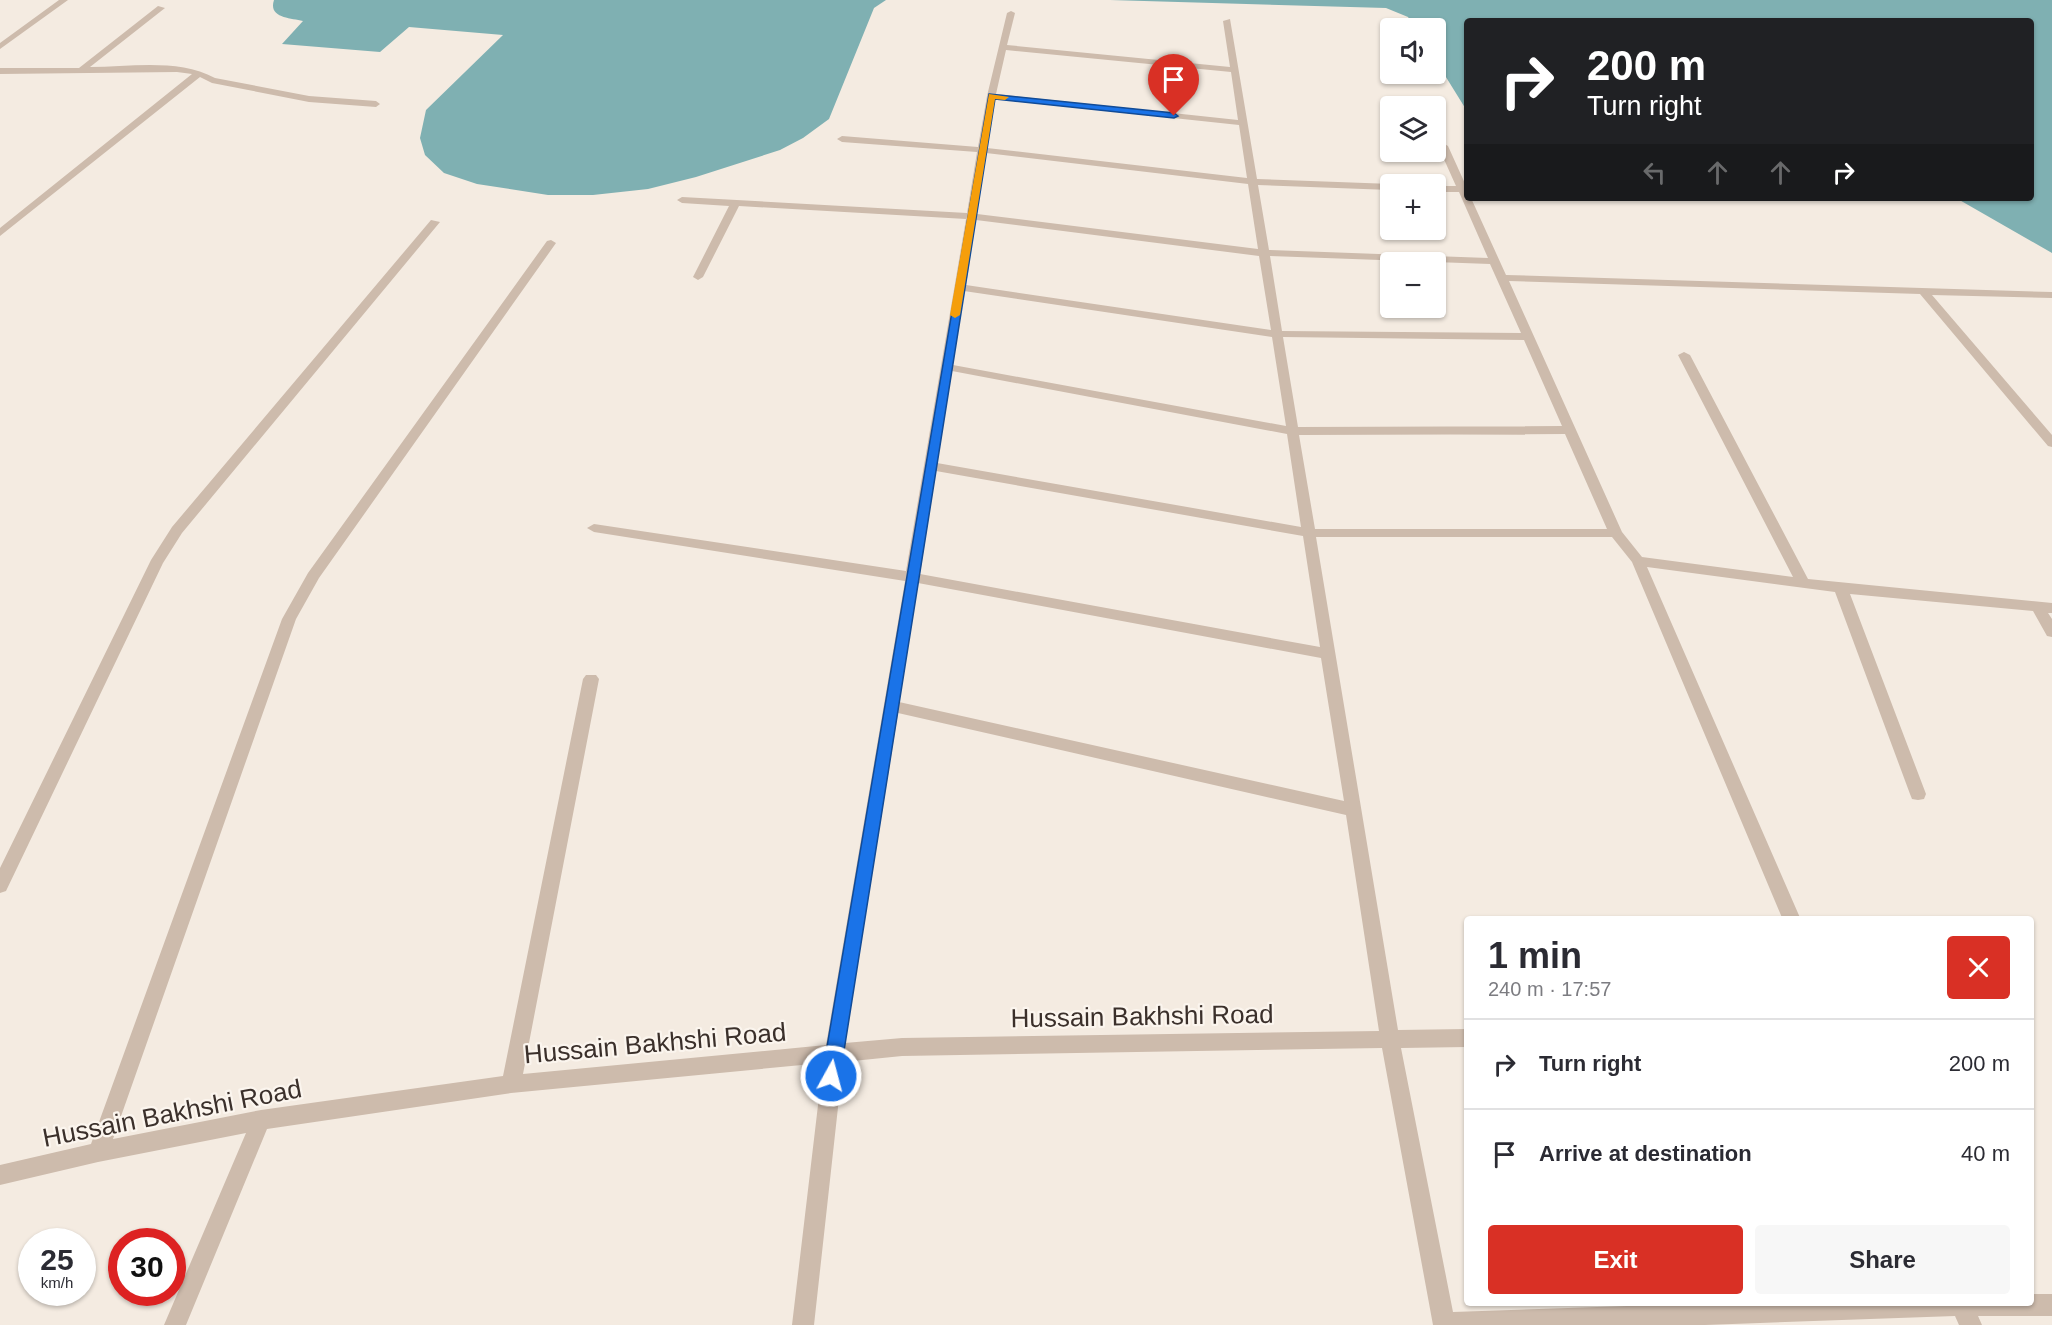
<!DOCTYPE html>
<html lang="en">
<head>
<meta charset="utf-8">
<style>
  :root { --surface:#fff; --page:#f7f7f7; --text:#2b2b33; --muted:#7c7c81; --line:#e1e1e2; --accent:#d93025 }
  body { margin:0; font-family:Helvetica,sans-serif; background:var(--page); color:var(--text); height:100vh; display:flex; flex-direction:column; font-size:22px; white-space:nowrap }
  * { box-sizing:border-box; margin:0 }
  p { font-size:20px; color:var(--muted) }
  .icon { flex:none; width:33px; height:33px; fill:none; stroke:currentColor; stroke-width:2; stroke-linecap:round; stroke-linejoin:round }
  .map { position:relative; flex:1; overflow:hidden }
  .details { position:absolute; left:1464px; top:916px; width:570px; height:390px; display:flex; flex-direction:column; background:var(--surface); border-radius:6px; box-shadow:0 2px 4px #0004 }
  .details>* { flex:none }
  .banner { position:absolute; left:1464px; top:18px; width:570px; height:183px; border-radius:6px; box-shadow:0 2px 4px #0004; background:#202124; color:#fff; overflow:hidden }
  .fabs { position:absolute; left:1380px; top:18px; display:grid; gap:12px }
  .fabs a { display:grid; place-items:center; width:66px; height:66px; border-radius:6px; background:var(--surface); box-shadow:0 2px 4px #0004; font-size:30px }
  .speed { position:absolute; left:18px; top:1228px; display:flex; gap:12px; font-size:30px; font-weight:700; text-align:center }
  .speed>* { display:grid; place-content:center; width:78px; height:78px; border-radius:50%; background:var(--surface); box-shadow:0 2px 4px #0004; line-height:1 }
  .speed small { font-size:15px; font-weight:400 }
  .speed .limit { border:9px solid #d22; background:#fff; color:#111 }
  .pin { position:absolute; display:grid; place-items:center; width:51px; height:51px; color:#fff; margin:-62px -26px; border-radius:50% 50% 50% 0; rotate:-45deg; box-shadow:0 0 6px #0007 }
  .pin .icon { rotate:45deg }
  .me { position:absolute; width:66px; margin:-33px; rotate:7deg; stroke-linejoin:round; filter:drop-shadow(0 0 4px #0008) }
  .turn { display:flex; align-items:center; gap:21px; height:126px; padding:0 24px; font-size:27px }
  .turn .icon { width:78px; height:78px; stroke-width:2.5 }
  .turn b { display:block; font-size:42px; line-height:51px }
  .lanes { display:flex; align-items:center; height:57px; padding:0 24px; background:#0003; justify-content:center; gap:30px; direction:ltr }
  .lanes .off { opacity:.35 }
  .round { display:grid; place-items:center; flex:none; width:63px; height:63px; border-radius:6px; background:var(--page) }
  .summary { display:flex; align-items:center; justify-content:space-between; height:102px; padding:0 24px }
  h1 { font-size:36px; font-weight:700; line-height:45px }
  .button { display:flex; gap:12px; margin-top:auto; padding:12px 24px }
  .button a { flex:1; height:69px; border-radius:6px; background:var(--accent); color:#fff; font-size:24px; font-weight:700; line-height:69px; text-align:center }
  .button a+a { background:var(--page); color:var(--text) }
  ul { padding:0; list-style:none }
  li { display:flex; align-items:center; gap:18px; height:90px; padding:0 24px; border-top:2px solid var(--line) }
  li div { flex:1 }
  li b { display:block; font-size:22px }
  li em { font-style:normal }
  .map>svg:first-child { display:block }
  .water { fill:#7fb0b2 }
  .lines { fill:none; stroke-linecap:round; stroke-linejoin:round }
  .minor { fill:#cdbbac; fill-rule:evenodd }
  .route { fill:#1a73e8; stroke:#114b97; stroke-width:1.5 }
  .slow { fill:#f59e0b }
  .labels { text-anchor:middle; stroke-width:4.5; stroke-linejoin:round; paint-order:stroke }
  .near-street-label { font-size:26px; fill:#3b302b; stroke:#fbf5ee }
</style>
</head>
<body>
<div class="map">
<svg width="2052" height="1325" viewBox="0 0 2052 1325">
  <rect width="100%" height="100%" fill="#f4ebe1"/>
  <path class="water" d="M 274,0 L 886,0 L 874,8 L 829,119 L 803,138 L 780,150 L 696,177 L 648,189 L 593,195 L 548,195 L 477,184 L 444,173 L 425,155 L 420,138 L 426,110 L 503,35 L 409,27 L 380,52 L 282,44 L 303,21 C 290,18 268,18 274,0 Z
    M 1110,0 L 2052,0 L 2052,253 L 1956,198 L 2031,198 L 2031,21 L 1467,21 L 1467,111 L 1436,61 L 1436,28 L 1415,28 L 1408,17 L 1386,8 Z"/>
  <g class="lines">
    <path class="minor" d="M 59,0 L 68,0 L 0,49 L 0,43 Z
      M 158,6 L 165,8 L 90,67 C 130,67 178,58 215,78 L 309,96 L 376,101 L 380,104 L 376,107 L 309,102 L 212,83 L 200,77 L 0,236 L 0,228 L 192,74 L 177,72 L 0,74 L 0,68 L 79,68 Z
      M 1011,11 L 1015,13 L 1007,45 L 1230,67 L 1223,21 L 1230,19 L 1257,179 L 1392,184 L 1390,190 L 1258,185 L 1269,250 L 1488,258 L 1459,192 L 1436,192 L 1436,186 L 1456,186 L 1438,146 L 1443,143 L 1448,146 L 1467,188 L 1467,198 L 1471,198 L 1506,275 L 2052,292 L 2052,298 L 1932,295 L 2052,435 L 2052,447 L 2048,446 L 1920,294 L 1509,281 L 1622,532 L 1642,557 L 1793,577 L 1678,355 L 1684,352 L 1690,355 L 1808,579 L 2052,603 L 2052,613 L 2048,613 L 2052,619 L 2052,637 L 2047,636 L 2033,611 L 1850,594 L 1926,794 L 1924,799 L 1918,800 L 1912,799 L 1910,794 L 1835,592 L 1647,567 L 1801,920 L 1783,920 L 1632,562 L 1612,537 L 1316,537 L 1398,1030 L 1467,1029 L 1467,1047 L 1401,1048 L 1453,1312 L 1685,1304 L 2031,1304 L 2031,1294 L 2052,1294 L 2052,1316 L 1978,1316 L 1982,1325 L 1959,1325 L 1955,1316 L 1705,1325 L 1433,1325 L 1382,1048 L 902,1056 L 843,1062 L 814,1325 L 792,1325 L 823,1063 L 511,1093 L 267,1129 L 186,1325 L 164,1325 L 246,1133 L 98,1162 L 0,1185 L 0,1165 L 91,1144 L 282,619 L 308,573 L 547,241 L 551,240 L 556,243 L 319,578 L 296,619 L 113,1139 L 261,1110 L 503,1076 L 583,679 L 586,675 L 596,675 L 599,679 L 523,1074 L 826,1045 L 905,581 L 594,532 L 587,528 L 594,524 L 906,571 L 966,219 L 739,206 L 703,277 L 698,280 L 693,277 L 729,206 L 682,203 L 677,200 L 682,197 L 967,213 L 977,152 L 842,142 L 837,139 L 842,136 L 978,147 L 987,96 L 1007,13 ZM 1006,50 L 1231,72 L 1238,120 L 996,94 ZM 995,99 L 1239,125 L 1247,178 L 987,148 ZM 986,153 L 1248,184 L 1258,249 L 977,214 ZM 976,220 L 1259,256 L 1271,330 L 966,285 ZM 1270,256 L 1490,264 L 1521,333 L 1282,331 ZM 964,291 L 1272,337 L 1286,426 L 953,365 ZM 1283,337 L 1524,340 L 1562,426 L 1298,427 ZM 952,371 L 1287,434 L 1301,527 L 937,463 ZM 1565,434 L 1607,529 L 1315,529 L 1299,435 ZM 936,471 L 1303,536 L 1320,647 L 920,574 ZM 918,583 L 1321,658 L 1344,801 L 899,702 ZM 898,713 L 1346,815 L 1379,1031 L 902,1038 L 845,1043 Z
      M 431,220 L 440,222 L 182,533 L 163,563 L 6,891 L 0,893 L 0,868 L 151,560 L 172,527 Z"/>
  </g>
  <path class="route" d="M 989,94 L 1174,113 L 1178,116 L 1174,118 L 995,99 L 840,1076 L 838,1082 L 831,1085 L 825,1082 L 822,1076 Z"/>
  <path class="slow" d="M 989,94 L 1009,97 L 1005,100 L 995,99 L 960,315 L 955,318 L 950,315 Z"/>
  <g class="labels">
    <g class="near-street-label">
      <text transform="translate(1142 1016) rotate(-1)" y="9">Hussain Bakhshi Road</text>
      <text transform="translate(655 1043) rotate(-5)" y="9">Hussain Bakhshi Road</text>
      <text transform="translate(172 1113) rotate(-11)" y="9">Hussain Bakhshi Road</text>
    </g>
  </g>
</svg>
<div class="fabs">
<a><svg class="icon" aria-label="sound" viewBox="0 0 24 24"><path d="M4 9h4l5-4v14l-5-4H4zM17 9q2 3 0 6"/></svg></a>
<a><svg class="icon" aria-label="layers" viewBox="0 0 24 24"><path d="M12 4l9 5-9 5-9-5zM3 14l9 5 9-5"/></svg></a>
<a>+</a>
<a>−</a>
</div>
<div class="speed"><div>25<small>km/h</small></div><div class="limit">30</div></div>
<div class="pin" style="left:1174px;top:116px;background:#d93025"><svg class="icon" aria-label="arrive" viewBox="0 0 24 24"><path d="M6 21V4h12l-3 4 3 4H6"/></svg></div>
<svg class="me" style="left:831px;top:1076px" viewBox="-20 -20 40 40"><circle r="17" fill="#1a73e8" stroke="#fff" stroke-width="3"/><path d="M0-11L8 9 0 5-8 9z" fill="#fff"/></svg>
<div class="banner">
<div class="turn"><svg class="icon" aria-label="right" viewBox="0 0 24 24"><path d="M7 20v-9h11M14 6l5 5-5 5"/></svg><div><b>200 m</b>Turn right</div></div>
<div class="lanes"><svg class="icon off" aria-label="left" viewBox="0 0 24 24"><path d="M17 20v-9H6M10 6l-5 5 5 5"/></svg><svg class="icon off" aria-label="ahead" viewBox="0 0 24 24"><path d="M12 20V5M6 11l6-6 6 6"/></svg><svg class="icon off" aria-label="ahead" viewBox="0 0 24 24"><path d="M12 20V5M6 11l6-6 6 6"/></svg><svg class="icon" aria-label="right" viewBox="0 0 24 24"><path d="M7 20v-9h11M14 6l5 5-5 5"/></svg></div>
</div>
<section class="details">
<div class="summary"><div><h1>1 min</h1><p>240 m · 17:57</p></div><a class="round" style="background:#d93025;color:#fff"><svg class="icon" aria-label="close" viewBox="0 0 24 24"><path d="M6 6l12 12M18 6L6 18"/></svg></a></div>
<ul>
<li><svg class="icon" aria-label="right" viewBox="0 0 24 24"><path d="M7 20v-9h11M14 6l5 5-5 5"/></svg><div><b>Turn right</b></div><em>200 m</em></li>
<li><svg class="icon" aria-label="arrive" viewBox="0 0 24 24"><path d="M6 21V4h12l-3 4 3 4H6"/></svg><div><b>Arrive at destination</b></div><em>40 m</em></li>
</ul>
<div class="button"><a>Exit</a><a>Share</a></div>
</section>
</div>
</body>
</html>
